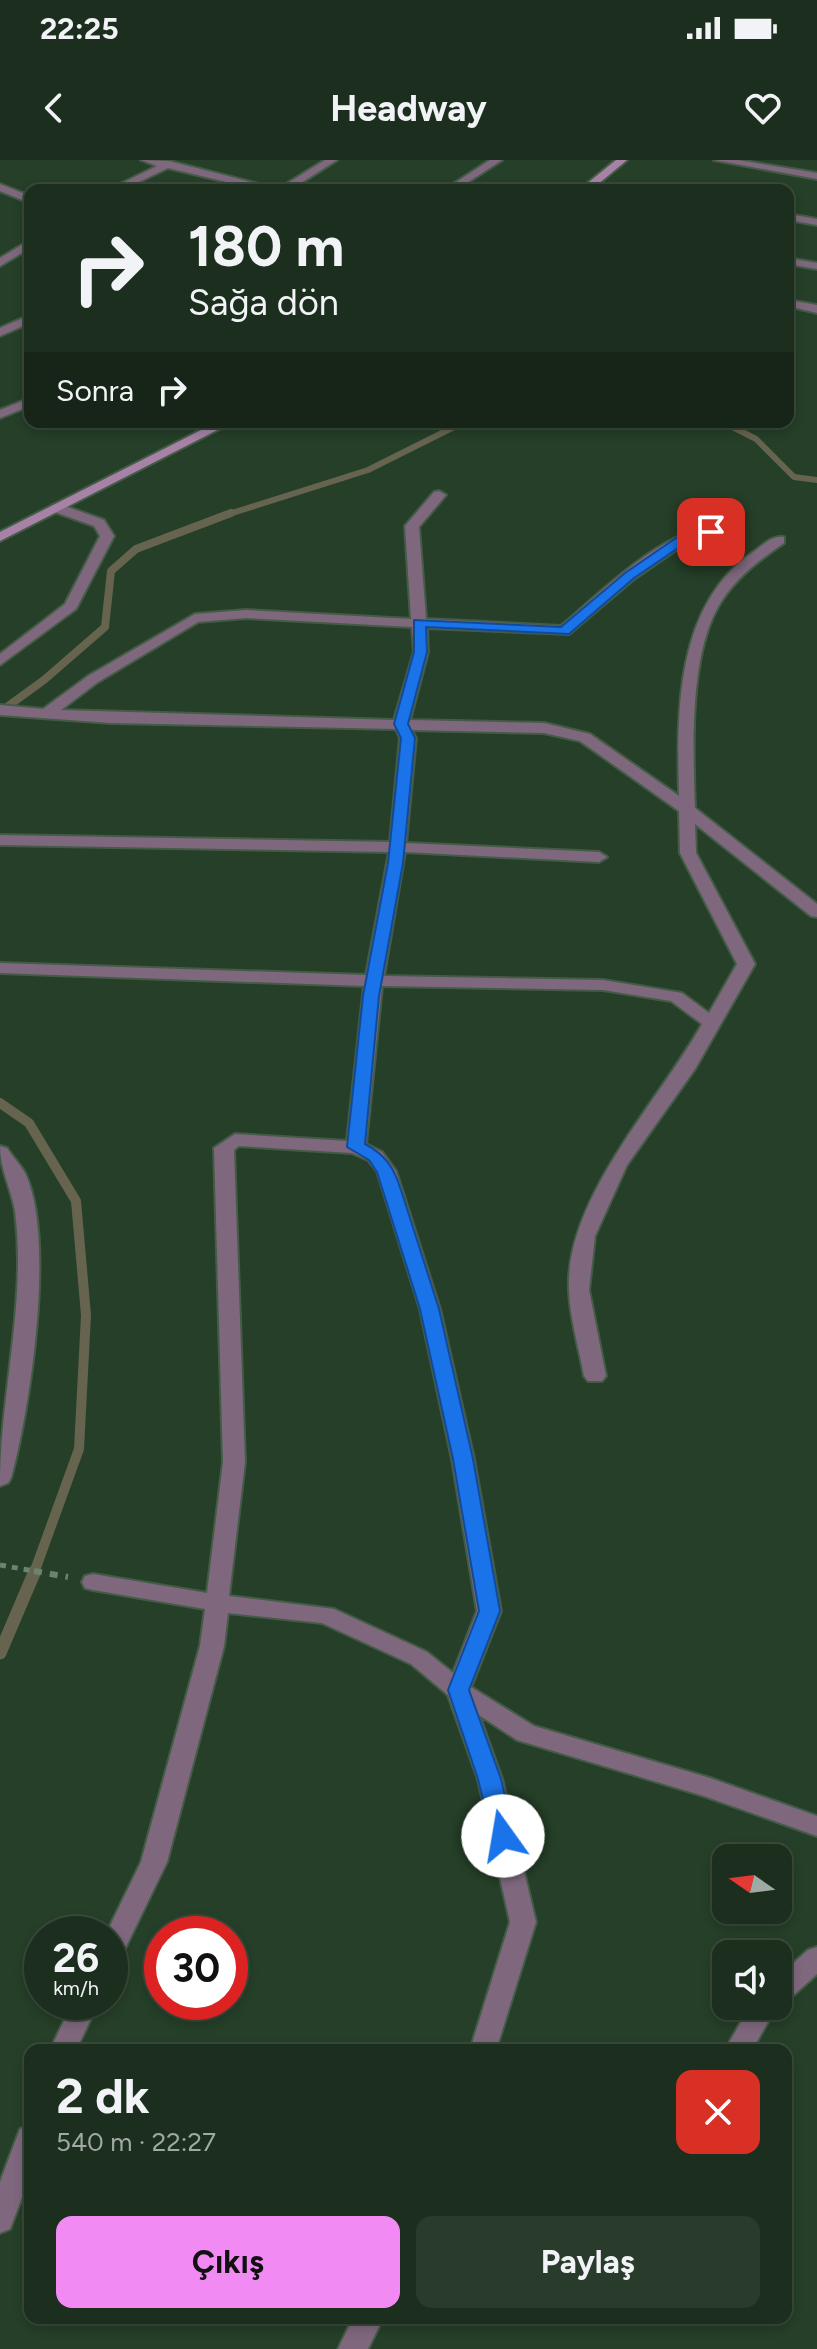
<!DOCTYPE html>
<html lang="tr">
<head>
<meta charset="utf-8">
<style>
  :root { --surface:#1c2f1e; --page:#293b2b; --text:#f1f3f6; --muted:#a0a9a4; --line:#3a4a3c; --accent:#f28af3 }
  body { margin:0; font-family:Figtree,sans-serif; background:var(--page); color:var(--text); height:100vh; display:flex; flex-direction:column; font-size:30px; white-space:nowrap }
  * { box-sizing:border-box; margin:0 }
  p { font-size:26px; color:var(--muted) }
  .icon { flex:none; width:44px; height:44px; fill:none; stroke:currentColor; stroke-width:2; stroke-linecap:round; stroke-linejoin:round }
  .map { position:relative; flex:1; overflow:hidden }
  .drawer { position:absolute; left:24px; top:1884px; width:768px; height:280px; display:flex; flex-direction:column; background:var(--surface); border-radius:16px; box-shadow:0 4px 12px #0003,0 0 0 2px var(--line) }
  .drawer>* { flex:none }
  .guide { position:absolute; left:24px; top:24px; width:770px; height:244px; border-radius:16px; box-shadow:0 4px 12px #0003,0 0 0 2px var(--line); background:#1c2f1e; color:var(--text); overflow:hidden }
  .needle { width:52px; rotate:284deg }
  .fabs { position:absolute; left:712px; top:1684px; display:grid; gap:16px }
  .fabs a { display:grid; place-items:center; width:80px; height:80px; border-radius:16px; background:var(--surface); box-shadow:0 4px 12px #0003,0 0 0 2px var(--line); font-size:40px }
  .speed { position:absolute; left:24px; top:1756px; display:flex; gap:16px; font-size:40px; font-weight:700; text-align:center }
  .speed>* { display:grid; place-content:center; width:104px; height:104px; border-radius:50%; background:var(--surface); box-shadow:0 4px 12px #0003,0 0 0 2px var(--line); line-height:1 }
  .speed small { font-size:20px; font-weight:400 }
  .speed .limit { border:12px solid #d22; background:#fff; color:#111 }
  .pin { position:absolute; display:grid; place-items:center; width:68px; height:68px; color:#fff; margin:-34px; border-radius:16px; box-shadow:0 4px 12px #0006 }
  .me { position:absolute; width:88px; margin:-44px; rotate:347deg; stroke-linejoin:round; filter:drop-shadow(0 0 6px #0008) }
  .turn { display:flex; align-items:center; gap:28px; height:168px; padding:0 32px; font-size:36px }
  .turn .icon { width:104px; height:104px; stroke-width:2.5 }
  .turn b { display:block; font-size:56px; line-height:68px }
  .then { display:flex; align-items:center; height:76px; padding:0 32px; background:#0003; gap:16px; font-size:30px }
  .round { display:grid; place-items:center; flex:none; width:84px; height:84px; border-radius:16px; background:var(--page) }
  .headline { display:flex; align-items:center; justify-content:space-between; height:136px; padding:0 32px }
  h1 { font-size:48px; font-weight:700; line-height:60px }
  .action { display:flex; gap:16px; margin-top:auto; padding:16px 32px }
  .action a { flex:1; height:92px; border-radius:16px; background:var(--accent); color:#111; font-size:32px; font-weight:700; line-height:92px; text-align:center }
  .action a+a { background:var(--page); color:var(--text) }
  .status { display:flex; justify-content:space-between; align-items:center; height:56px; padding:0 40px; background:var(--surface); direction:ltr }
  .status svg { height:22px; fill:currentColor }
  header { display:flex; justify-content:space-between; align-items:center; height:104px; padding:0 32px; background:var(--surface); font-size:36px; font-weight:700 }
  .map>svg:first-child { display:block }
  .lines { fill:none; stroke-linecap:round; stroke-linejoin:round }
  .stream-far3 { stroke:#66644f; stroke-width:6 }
  .stream-far2 { stroke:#66644f; stroke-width:8 }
  .stream-far1 { stroke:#66644f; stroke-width:10 }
  .stream { stroke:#66644f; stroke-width:13 }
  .street-casing { stroke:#445c47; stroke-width:4 }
  .secondary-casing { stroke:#445c47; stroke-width:4 }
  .path-far1 { stroke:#6c836f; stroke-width:5; stroke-dasharray:6 6; stroke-linecap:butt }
  .path { stroke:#6c836f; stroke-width:6; stroke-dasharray:8 8; stroke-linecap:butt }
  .street { fill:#7f687e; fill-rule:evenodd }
  .secondary { fill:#a782a6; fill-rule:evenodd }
  .route { fill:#1a73e8; stroke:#114b97; stroke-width:2 }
</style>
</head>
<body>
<div class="status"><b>22:25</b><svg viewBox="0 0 49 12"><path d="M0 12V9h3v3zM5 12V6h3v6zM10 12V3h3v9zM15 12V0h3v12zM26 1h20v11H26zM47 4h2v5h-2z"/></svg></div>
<header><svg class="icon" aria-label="back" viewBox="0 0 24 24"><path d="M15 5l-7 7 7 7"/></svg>Headway<svg class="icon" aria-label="heart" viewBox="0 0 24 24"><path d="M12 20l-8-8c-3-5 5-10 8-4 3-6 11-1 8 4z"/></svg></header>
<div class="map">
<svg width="817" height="2189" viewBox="0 0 817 2189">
  <rect width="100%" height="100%" fill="#253f28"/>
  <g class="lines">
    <path class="stream-far3" d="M 723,262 L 756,279 L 794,317 L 817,320
      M 226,355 L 368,310 L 464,262"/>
    <path class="stream-far2" d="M 0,552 L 44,520 L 105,467 L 111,411 L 136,389 L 231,353"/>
    <path class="stream-far1" d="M 0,943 L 29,963 L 76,1041 L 86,1155 L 79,1289 L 34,1413"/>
    <path class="stream" d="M 0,1493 L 35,1411"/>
    <g class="street-casing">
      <path id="street" d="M 141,0 L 169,1 L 278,29 L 325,0 L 337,0 L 290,30 L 260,30 L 168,8 L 122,30 L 108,30 L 157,6 Z
        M 490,0 L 502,0 L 456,30 L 444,30 Z
        M 714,0 L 738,0 L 817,13 L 817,19 Z
        M 592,21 L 631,30 L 588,26 L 587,24 Z
        M 0,24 L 30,36 L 30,43 L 0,31 Z
        M 788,54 L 817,59 L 817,65 L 788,60 Z
        M 30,80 L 30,88 L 0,106 L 0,98 Z
        M 788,98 L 817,103 L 817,109 L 788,104 Z
        M 788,140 L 817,145 L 817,153 L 788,146 Z
        M 30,155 L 30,163 L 0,176 L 0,168 Z
        M 30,238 L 30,246 L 0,258 L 0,250 Z
        M 439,331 L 446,335 L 419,367 L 426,459 L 561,466 C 595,438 670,362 716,369 L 716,375 L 690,380 L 634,419 L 569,474 L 427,468 L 428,492 L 410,560 L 544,563 L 590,574 L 679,636 C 677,553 675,446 752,393 C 762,386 772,375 784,377 L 784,383 C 759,400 733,420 718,447 C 689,498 693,591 695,648 L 817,744 L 817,757 L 811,756 L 695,664 L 696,693 L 755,804 L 695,909 L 627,1005 L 595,1076 L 589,1130 L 606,1216 L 602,1221 L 588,1221 L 584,1216 C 579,1188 570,1159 569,1131 C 564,1040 659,941 702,864 L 671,841 L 603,830 L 382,826 L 366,984 L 382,992 L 396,1011 L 440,1149 L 474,1299 L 501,1451 L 471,1527 L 534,1566 L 710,1618 L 817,1656 L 817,1676 L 704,1636 L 517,1580 L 479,1555 L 502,1619 L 536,1762 L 496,1890 L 470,1890 L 510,1762 L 478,1619 L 448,1535 L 411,1504 L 322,1463 L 228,1453 L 224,1486 L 167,1702 L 119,1801 L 110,1804 L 110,1774 L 106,1774 L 141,1702 L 200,1486 L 205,1449 L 93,1430 L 85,1428 L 82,1422 L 85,1416 L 93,1414 L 207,1433 L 223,1302 L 214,988 L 235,974 L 347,981 L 364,826 L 0,813 L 0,803 L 366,815 L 389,692 L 0,685 L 0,675 L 390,682 L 400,578 L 396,569 L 111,563 L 0,555 L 0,545 L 43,549 L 88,516 L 195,454 L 246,450 L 411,459 L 405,366 L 434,332 ZM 246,458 L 412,467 L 414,492 L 394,560 L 61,550 L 98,522 L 198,462 ZM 411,570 L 544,573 L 580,581 L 679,651 L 680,693 L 737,804 L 709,853 L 682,833 L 603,820 L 384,816 L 405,692 L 599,702 L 607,697 L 599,692 L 406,683 L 416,578 ZM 239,986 L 352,993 L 368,1000 L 377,1011 L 420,1149 L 452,1299 L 477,1451 L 453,1513 L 427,1492 L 334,1449 L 229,1436 L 245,1302 L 234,990 Z
        M 52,345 L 62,345 L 104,360 L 114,376 L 76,449 L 0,505 L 0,494 L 65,444 L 100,376 L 94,366 L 52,351 Z
        M 0,986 L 7,988 C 12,996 20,1004 25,1013 C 56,1077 30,1250 11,1318 L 8,1323 L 0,1326 C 0,1250 18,1176 18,1100 C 18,1084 17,1067 15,1051 C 11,1028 0,1009 0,986 Z
        M 817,1787 L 817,1814 L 787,1841 L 778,1844 L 778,1817 L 808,1790 Z
        M 73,1842 L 99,1842 L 76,1890 L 50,1890 Z
        M 750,1846 L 777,1846 L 752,1890 L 725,1890 Z
        M 30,1966 L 30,2016 L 10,2069 L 0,2073 L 0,2022 L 20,1969 Z
        M 353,2158 L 383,2158 L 368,2189 L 338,2189 Z"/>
    </g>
    <g class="secondary-casing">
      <path id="secondary" d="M 616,0 L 627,0 L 591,30 L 579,30 Z
        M 217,262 L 233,262 L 0,381 L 0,372 Z"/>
    </g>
    <path class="path-far1" d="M 0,1405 L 45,1413"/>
    <path class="path" d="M 34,1411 L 68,1417"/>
    <use href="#street" class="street"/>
    <use href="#secondary" class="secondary"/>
  </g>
  <path class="route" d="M 711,369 L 717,372 L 716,375 L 690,380 L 634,418 L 569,474 L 426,467 L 427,492 L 408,564 L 415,578 L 403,703 L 379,836 L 365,984 C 386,995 394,1008 401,1030 L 439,1149 L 473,1299 L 500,1451 L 469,1530 L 501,1619 L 514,1676 L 511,1682 L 503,1685 L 495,1682 L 492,1676 L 478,1619 L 448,1530 L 479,1451 L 453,1299 L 420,1149 L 377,1012 L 369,1000 L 347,987 L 363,836 L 388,703 L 401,578 L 394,564 L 414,492 L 414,460 L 561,467 L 625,413 L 682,374 Z"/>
</svg>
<div class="fabs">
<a><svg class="needle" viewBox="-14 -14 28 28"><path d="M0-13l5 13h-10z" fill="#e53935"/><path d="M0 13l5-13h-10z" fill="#a0a9a4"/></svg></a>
<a><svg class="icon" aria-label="sound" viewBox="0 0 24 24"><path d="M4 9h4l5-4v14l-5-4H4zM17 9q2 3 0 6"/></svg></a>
</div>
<div class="speed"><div>26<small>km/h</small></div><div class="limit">30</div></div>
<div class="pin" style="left:711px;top:372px;background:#d93025"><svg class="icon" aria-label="arrive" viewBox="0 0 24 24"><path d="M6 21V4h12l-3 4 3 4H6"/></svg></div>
<svg class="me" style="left:503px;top:1676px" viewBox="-20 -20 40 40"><circle r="19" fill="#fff"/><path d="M0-13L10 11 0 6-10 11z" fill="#1a73e8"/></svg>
<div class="guide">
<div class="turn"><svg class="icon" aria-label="right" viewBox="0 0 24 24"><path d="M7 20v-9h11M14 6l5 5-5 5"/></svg><div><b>180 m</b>Sağa dön</div></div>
<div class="then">Sonra<svg class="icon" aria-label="right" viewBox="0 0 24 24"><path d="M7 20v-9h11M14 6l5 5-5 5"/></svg></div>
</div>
<section class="drawer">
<div class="headline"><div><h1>2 dk</h1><p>540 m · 22:27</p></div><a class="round" style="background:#d93025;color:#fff"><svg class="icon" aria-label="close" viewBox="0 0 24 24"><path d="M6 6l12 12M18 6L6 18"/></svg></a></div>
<div class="action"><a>Çıkış</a><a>Paylaş</a></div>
</section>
</div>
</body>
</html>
